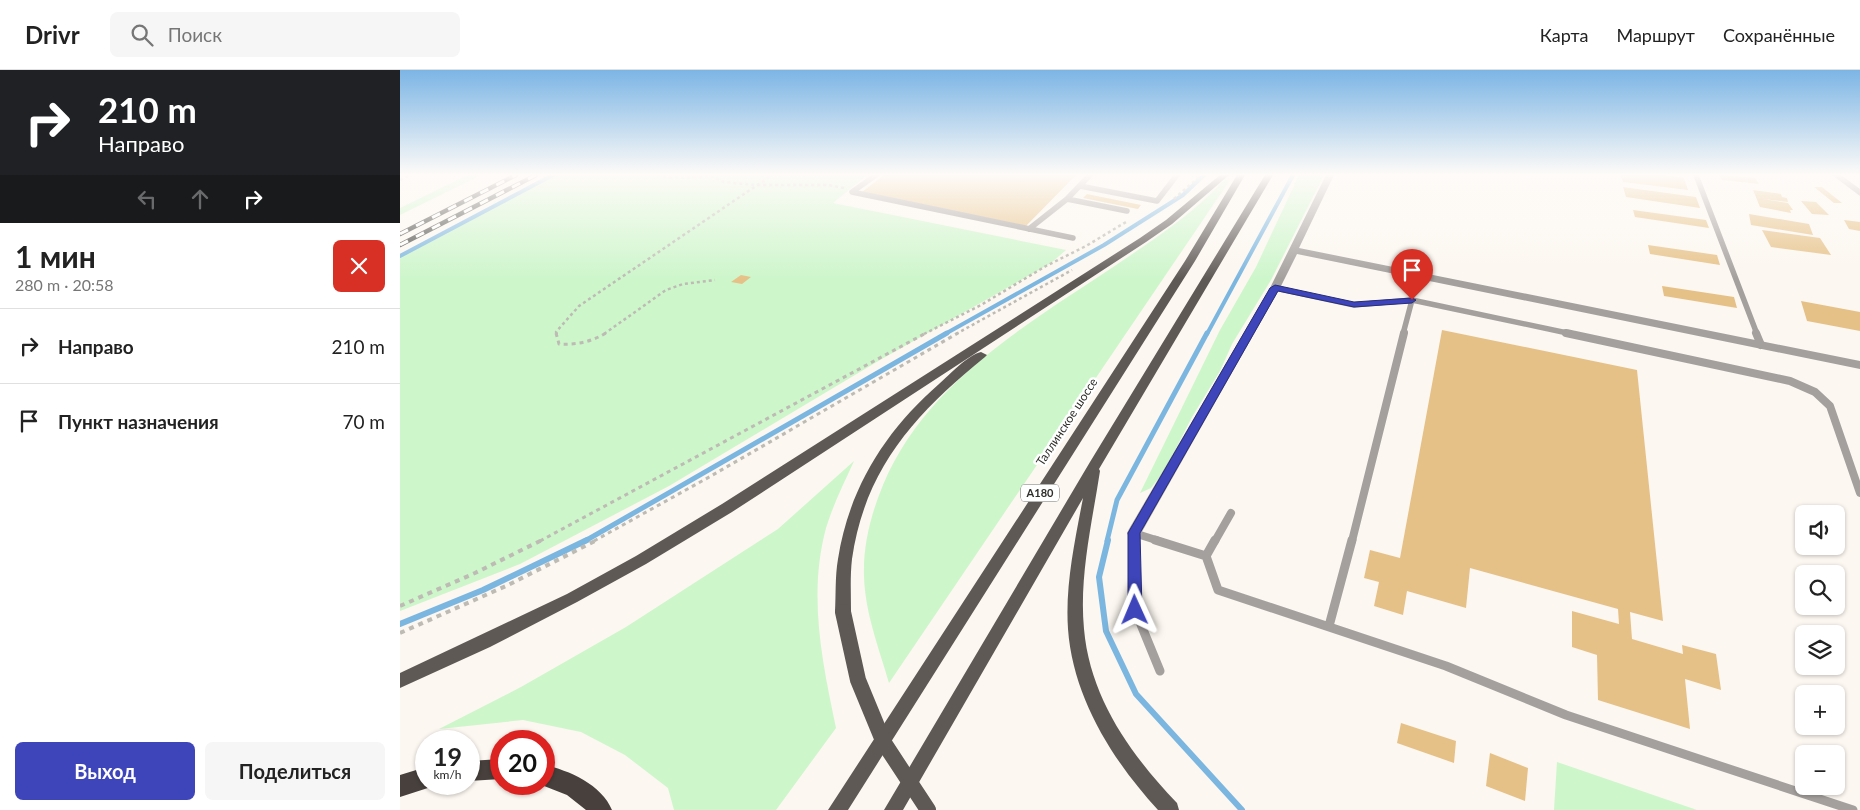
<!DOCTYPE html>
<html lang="ru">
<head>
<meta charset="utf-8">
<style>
  :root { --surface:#fff; --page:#f6f6f6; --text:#222; --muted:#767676; --line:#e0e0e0; --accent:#3e45ba }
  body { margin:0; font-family:Lato,sans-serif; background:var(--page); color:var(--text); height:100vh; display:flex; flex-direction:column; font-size:19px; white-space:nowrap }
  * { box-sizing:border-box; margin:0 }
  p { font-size:16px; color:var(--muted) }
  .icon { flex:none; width:28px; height:28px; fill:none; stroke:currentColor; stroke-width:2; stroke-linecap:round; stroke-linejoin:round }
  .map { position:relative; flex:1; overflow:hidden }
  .details { display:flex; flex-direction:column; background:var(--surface); width:400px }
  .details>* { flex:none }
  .hud { background:#202124; color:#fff; overflow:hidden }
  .tools { position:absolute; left:1395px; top:435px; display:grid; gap:10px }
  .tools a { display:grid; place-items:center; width:50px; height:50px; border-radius:8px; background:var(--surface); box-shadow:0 1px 4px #0004; font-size:25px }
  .speed { position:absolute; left:15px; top:660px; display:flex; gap:10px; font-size:25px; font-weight:700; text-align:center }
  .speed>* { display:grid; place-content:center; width:65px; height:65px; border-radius:50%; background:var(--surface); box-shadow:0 1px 4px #0004; line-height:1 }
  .speed small { font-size:12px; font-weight:400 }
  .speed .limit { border:8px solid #d22; background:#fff; color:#111 }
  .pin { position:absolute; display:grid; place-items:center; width:42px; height:42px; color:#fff; margin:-51px -21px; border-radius:50% 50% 50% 0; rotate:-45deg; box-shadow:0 0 5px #0007 }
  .pin .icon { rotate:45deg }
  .me { position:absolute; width:55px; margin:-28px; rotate:359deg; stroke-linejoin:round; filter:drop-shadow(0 0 4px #0008) }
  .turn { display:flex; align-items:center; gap:18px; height:105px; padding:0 15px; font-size:22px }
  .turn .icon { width:65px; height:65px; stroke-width:2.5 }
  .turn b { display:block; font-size:35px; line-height:42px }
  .lanes { display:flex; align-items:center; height:48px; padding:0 15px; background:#0003; justify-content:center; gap:25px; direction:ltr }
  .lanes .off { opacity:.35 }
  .round { display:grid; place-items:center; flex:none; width:52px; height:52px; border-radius:8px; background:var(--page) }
  .summary { display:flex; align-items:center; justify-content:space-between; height:85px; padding:0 15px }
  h1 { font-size:30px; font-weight:700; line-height:38px }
  .action { display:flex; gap:10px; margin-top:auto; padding:10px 15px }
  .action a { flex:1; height:58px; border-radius:8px; background:var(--accent); color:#fff; font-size:20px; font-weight:700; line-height:58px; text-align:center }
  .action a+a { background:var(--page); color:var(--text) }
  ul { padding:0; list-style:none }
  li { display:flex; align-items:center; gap:15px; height:75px; padding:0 15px; border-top:1px solid var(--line) }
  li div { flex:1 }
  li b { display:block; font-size:19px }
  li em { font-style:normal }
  header { display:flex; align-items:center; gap:30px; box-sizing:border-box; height:70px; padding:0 25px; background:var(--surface); border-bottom:1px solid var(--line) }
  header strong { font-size:24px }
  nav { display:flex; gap:28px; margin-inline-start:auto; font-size:18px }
  .search { width:350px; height:45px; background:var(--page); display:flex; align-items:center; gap:12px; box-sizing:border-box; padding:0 18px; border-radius:8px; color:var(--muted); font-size:19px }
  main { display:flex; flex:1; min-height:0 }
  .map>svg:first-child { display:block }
  .green { fill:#cdf6cb }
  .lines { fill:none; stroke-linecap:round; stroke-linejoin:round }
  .stream-far2 { stroke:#7bb6e0; stroke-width:4 }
  .stream-far1 { stroke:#7bb6e0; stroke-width:5 }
  .stream { stroke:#7bb6e0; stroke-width:6 }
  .building { fill:#e6c187 }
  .path-far2 { stroke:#bebab4; stroke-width:2.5; stroke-dasharray:3 3; stroke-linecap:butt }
  .path-far1 { stroke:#bebab4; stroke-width:3; stroke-dasharray:4 4; stroke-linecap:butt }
  .path { stroke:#bebab4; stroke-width:4; stroke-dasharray:5 5; stroke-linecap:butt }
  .lane-far2 { stroke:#a4a09e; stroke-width:5.5 }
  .lane-far1 { stroke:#a4a09e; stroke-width:8 }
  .lane { stroke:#a4a09e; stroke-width:9 }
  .street { fill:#a4a09e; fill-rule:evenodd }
  .primary { fill:#5f5956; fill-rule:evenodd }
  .highway { fill:#47403d; fill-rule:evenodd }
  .rail-casing { stroke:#4e4d49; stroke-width:4.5 }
  .rail { stroke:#fff; stroke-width:3; stroke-dasharray:9; stroke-linecap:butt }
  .primary-bridge { stroke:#5f5956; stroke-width:16 }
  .route { fill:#3e45ba; stroke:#282d79 }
  .labels { text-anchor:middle; stroke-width:5; stroke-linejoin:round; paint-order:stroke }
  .shield { fill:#fff; stroke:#6d6d6b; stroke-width:1 }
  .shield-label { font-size:11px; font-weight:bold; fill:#2f2e2b }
  .street-label { font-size:12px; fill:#2f2e2b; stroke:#fff }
</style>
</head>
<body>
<header>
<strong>Drivr</strong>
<div class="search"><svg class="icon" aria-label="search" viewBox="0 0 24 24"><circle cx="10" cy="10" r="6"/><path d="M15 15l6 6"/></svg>Поиск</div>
<nav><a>Карта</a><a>Маршрут</a><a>Сохранённые</a></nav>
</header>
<main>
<section class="details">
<div class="hud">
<div class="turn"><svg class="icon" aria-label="right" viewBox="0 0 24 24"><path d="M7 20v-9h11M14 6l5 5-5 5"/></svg><div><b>210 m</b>Направо</div></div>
<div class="lanes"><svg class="icon off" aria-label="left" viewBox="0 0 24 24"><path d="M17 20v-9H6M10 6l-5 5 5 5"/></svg><svg class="icon off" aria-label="ahead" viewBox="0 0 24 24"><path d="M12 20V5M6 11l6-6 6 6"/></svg><svg class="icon" aria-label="right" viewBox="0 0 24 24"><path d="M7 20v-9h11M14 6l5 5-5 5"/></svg></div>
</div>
<div class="summary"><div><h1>1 мин</h1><p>280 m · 20:58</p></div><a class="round" style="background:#d93025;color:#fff"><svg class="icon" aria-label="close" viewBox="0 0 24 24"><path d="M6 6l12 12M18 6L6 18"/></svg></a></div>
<ul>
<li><svg class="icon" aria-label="right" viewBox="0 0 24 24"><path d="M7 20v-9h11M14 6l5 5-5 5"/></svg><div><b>Направо</b></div><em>210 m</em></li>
<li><svg class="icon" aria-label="arrive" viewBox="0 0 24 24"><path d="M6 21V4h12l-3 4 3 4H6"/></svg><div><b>Пункт назначения</b></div><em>70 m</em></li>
</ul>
<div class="action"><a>Выход</a><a>Поделиться</a></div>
</section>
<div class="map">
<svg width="1460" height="740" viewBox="0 0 1460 740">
  <rect width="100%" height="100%" fill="#fcf7f0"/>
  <path class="green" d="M 68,105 L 81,105 L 0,145 L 0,138 Z
    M 150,105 L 467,105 L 433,133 L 666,180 L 651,193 L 480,290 L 269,416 L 120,494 L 0,541 L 0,186 Z
    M 899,105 L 924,105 L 871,210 L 832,274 L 820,301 L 792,347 L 765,400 L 751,418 L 740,423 L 820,260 L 856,197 Z
    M 825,109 L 830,110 L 489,613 C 479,578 465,543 464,506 C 463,475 471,444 483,415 C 527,309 635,250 725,189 C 761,165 796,141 825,109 Z
    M 454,391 C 444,413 433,435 426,458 C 408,525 422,591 436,658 L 376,740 L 274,740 L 268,718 L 225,685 L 181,662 L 123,650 L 39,659 L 121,617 L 226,557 L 378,459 Z
    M 1157,692 L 1297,740 L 1154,740 Z"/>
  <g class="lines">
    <path class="stream-far2" d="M 0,186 L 153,105
      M 545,264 L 704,175 L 783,125 L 804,105
      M 807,264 L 893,105"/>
    <path class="stream-far1" d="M 185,471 L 547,263
      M 707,471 L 717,430 L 807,263"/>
    <path class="stream" d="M 708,470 L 699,507 L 706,561 L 736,624 L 842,740
      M 0,554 L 83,520 L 187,470"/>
  </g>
  <path class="building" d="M 484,105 L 676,105 L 626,156 L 462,122 Z
    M 1221,105 L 1262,105 L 1284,108 L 1288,120 L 1223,112 Z
    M 1319,105 L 1355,108 L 1359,114 L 1322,110 Z
    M 1223,117 L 1296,127 L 1300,138 L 1226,127 Z
    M 1414,117 L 1422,117 L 1442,133 L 1434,133 Z
    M 1353,120 L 1381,124 L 1382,127 L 1387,128 L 1388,132 L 1363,129 L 1388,133 L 1393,140 L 1390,140 L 1391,143 L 1360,137 Z
    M 687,124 L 741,135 L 738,139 L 683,128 Z
    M 1401,131 L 1416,132 L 1429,145 L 1412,144 Z
    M 1233,140 L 1306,150 L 1309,158 L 1235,147 Z
    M 1349,144 L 1409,154 L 1413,165 L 1351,155 Z
    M 1444,150 L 1460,152 L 1460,161 L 1449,159 Z
    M 1362,160 L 1420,168 L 1431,185 L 1371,177 Z
    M 1248,175 L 1317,185 L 1320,195 L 1250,184 Z
    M 341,205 L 351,207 L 342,214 L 331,212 Z
    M 1262,216 L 1334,227 L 1337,238 L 1264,226 Z
    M 1401,231 L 1460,242 L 1460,261 L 1407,251 Z
    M 1042,260 L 1237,300 L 1263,551 L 1230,542 L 1232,569 L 1283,584 L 1282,575 L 1316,584 L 1321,620 L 1285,609 L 1290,659 L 1198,630 L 1197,585 L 1172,577 L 1172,541 L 1219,554 L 1218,539 L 1070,498 L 1066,538 L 1007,521 L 1003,545 L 974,536 L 979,512 L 964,508 L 970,480 L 1000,488 Z
    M 1001,653 L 1056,671 L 1054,693 L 997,673 Z
    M 1090,683 L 1128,698 L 1125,731 L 1086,716 Z"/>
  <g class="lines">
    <path class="path-far2" d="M 257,105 L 274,108 L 311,106 L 324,112 L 356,115 L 428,115 L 444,118
      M 0,110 L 10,105
      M 774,129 L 801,105
      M 157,264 L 156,262 L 179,236 L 372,105
      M 204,264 L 266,220 L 283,214 L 315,210
      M 524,264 L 581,235 L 646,196 L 686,176 L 726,152
      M 556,264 L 672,200"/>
    <path class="path-far1" d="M 156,263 L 159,274 C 176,275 191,272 206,263
      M 140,471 L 526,263
      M 194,471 L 311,406 L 558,263"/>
    <path class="path" d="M 0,536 L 75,503 L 142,470
      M 0,563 L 106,516 L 197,470"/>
    <path class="lane-far2" d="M 476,105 L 452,122 L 673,168
      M 1296,105 L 1357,264
      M 680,116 L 757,131 L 777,105
      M 667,129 L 727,141
      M 629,159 L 667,129 L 690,105
      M 875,218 L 954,235 L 1012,230 L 1172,264
      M 1003,264 L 1012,230"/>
    <path class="lane-far1" d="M 1166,263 L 1390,311 L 1415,322 L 1430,336 L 1460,423
      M 1356,263 L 1361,275
      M 734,471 L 734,463 L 759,471
      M 815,471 L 831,443
      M 952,471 L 1004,263"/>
    <path class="lane" d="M 734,470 L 735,540 L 760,601
      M 755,470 L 806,486 L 815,470
      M 806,486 L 818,520 L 1046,596 L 1166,645 L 1453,740
      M 929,556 L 952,470"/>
    <path class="street" d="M 926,105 L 934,105 L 899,178 L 1460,291 L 1460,299 L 897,184 L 880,218 L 739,467 L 734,468 L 729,467 L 727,463 L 729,459 L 870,218 Z
      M 1432,105 L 1441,105 L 1460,119 L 1460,126 Z"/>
    <path class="primary" d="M 820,105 L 829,105 L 772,154 L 746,172 L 332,442 L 246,494 L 177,532 L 90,577 L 0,618 L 0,603 L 167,524 L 236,486 L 322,434 L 740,168 L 766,150 Z
      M 837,105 L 845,105 L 795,191 L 448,740 L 428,740 L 785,191 Z
      M 865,105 L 873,105 L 699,399 L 700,401 C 692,453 679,507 684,559 C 690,628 731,685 777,733 L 779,740 L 758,740 C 713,691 673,628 668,559 C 665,516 675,470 683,428 L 503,740 L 484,740 L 690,392 Z
      M 581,282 L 587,285 L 585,287 C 516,343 465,398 452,489 C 450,506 451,524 451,542 L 448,547 L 443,548 L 438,547 L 435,542 C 436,524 435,506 438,489 C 449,418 486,360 539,314 C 549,305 568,285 581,282 Z"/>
    <path class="highway" d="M 101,689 L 101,709 L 69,711 L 69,691 Z
      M 144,695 C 169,700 202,715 212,740 L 186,740 L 167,725 L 139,714 L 144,714 Z
      M 26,697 L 26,714 L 34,714 L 34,716 L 0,727 L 0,705 Z"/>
    <g class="rail-casing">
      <path id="rail" d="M 0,164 L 116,105
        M 0,175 L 136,105"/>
    </g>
    <use href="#rail" class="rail"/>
    <path class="primary-bridge" d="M 443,542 L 458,610 L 484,673 L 528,740"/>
  </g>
  <linearGradient id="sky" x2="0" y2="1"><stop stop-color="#7cb5e5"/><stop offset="0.5" stop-color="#fefbf8"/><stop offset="1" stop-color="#fefbf8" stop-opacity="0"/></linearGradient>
  <rect width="1460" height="209" fill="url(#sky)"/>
  <path class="route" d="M 875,215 L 954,232 L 1012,228 L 1016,230 L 1012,233 L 954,237 L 878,221 L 740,463 L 742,540 L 740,544 L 735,545 L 730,544 L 728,540 L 728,463 L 870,218 Z"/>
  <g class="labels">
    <rect class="shield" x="621" y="414.5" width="38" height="17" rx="4"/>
    <g class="shield-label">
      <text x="640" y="427">A180</text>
    </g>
    <g class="street-label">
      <text transform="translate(667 352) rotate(-57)" y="4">Таллинское шоссе</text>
    </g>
  </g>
</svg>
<div class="tools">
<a><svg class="icon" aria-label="sound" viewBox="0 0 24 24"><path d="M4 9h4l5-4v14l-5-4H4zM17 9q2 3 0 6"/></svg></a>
<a><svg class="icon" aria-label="search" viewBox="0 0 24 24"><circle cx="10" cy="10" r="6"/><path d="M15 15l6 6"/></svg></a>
<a><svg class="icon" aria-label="layers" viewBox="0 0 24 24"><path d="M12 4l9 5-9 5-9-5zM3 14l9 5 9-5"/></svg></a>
<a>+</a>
<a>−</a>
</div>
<div class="speed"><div>19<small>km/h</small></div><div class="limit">20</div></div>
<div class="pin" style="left:1012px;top:230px;background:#d93025"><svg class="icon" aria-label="arrive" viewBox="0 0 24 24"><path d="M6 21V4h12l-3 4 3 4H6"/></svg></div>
<svg class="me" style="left:735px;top:540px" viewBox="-20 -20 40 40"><path d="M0-17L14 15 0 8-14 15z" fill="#3e45ba" stroke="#fff" stroke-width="4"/></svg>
</div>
</main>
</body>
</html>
